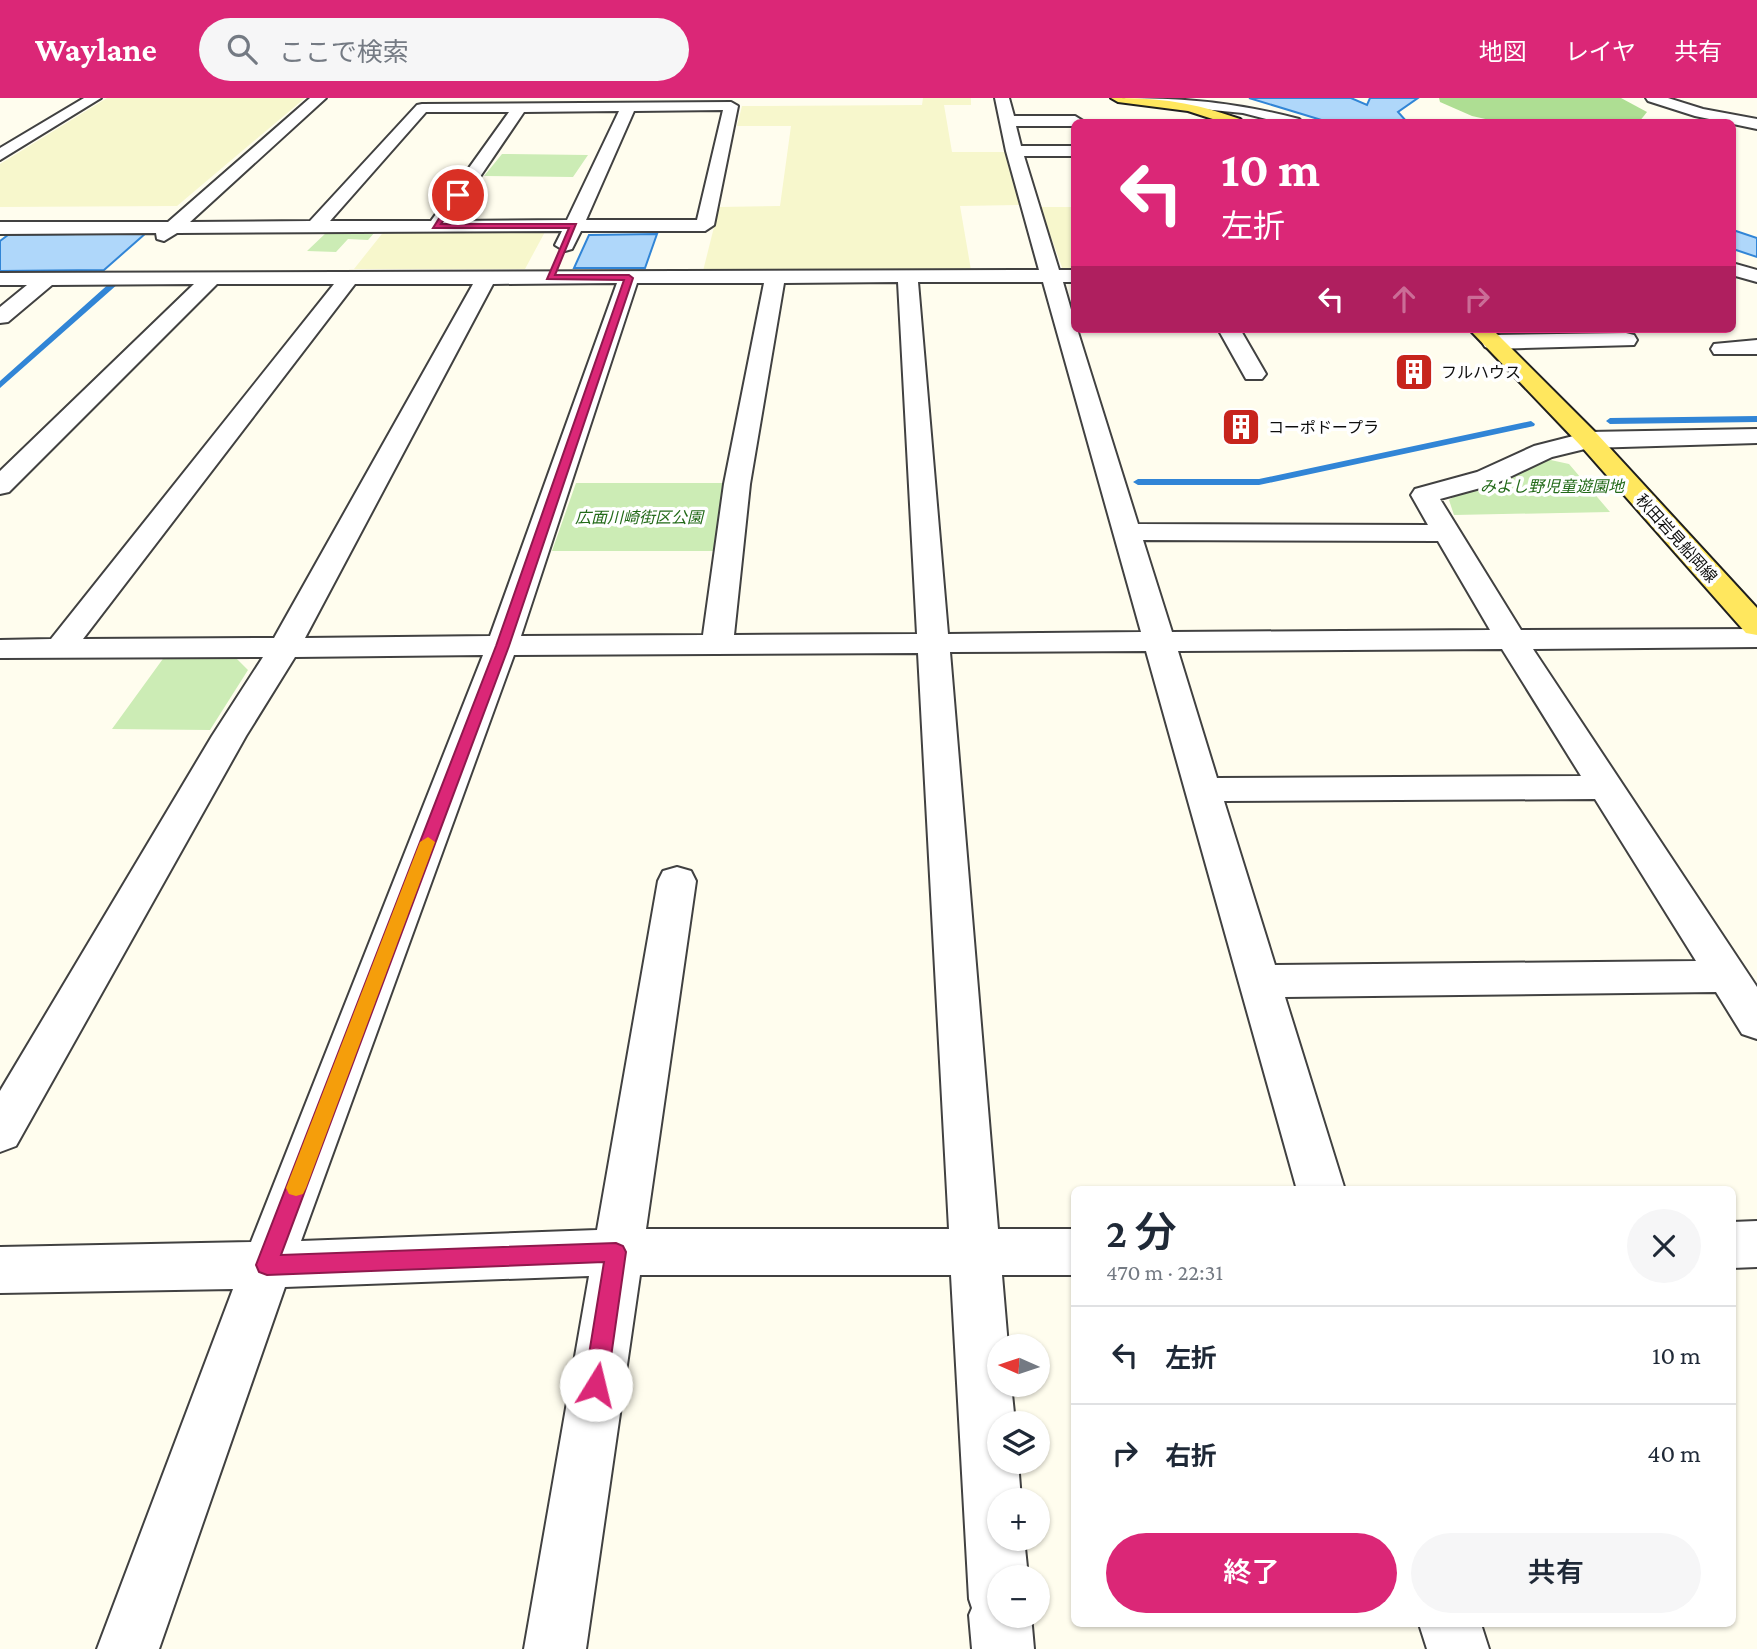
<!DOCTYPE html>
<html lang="ja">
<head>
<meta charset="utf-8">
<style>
  :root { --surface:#fff; --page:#f6f6f7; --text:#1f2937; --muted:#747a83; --line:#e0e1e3; --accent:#db2777 }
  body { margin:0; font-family:"Crimson Pro","Noto Sans JP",serif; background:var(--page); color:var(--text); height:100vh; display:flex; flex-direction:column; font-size:26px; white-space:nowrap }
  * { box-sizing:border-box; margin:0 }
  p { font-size:23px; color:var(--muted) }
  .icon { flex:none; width:38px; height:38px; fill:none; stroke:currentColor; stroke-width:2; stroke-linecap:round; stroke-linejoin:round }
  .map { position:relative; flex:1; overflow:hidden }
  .side { position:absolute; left:1071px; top:1088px; width:665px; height:441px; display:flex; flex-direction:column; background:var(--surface); border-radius:10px; box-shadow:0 2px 5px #0004 }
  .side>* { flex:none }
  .guide { position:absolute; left:1071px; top:21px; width:665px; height:214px; border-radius:10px; box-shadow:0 2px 5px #0004; background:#db2777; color:#fff; overflow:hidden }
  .needle { width:46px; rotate:273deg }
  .controls { position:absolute; left:987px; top:1236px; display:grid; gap:14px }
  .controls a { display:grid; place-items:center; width:63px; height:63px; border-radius:50%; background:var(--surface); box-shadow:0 2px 5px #0004; font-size:35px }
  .pin { position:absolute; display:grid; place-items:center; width:60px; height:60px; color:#fff; margin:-30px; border:4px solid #fff; border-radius:50%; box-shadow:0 2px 7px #0007 }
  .me { position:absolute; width:77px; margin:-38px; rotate:9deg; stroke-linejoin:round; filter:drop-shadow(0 0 5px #0008) }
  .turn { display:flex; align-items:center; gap:24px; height:147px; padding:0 35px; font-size:32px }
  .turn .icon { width:91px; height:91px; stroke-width:2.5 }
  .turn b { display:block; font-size:49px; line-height:60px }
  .lanes { display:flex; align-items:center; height:66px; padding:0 35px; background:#0003; justify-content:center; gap:35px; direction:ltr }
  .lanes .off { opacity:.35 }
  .round { display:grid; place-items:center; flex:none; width:74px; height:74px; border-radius:37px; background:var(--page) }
  .summary { display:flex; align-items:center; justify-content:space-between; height:119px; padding:0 35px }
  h1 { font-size:42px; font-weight:600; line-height:52px }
  .cta { display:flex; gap:14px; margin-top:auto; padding:14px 35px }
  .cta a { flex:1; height:80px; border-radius:42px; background:var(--accent); color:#fff; font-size:28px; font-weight:600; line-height:80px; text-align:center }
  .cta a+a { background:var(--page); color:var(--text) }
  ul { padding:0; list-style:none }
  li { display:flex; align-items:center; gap:21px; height:98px; padding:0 35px; border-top:2px solid var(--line) }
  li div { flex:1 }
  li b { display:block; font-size:26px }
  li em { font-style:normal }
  header { display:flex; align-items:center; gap:42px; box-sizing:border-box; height:98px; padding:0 35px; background:var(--accent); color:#fff }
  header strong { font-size:33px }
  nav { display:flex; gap:38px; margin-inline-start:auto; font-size:24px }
  .search { width:490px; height:63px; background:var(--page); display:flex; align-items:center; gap:18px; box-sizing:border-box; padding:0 24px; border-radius:38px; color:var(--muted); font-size:26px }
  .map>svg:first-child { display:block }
  .farmland { fill:#f7f7cc }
  .green { fill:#ccecb5 }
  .forest { fill:#aede93 }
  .water { fill:#afd7fa; stroke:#3185d6; stroke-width:2 }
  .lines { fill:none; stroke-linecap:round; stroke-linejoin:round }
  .stream { fill:#3185d6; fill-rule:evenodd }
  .minor-casing { stroke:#414141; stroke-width:4 }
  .major-casing { stroke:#1f1f1f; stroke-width:4 }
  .minor { fill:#fff; fill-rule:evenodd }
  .major { fill:#ffe75e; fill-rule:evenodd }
  .route { fill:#db2777; stroke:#8e194d; stroke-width:2 }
  .slow { fill:#f59e0b }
  .labels { text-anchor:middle; stroke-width:7; stroke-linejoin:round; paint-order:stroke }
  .far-poi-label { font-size:16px; fill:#0e0e0e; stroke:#fff; text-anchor:start }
  .far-park-label { font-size:16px; font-style:italic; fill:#236a19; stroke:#fff }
  .far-street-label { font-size:16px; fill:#0e0e0e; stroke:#fff }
</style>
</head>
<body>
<header>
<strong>Waylane</strong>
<div class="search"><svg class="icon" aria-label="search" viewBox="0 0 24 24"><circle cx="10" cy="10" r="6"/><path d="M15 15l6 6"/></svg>ここで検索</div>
<nav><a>地図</a><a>レイヤ</a><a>共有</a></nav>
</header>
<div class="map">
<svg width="1757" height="1551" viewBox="0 0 1757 1551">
  <rect width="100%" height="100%" fill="#fffdee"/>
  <path class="farmland" d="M 107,0 L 305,0 L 177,108 L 0,109 L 0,66 Z
    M 923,0 L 977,0 L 971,0 L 971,7 L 944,7 L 952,54 L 1008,54 L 1023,107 L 960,108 L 971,172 L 703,173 L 719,109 L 780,108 L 791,28 L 737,28 L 742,8 L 922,7 Z
    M 1040,109 L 1074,109 L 1074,172 L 1063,172 Z
    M 385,132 L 546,132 L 525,171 L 354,171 Z"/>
  <path class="green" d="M 502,56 L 588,57 L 573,79 L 484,78 Z
    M 327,134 L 375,134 L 368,142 L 348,141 L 336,154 L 307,153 Z
    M 1546,361 L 1569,366 L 1610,414 L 1454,417 L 1449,402 L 1459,395 L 1498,388 Z
    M 576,385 L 727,385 L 715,453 L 552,453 Z
    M 165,558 L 235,559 L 248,572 L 210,632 L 112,631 Z"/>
  <path class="forest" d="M 1439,0 L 1621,0 L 1647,14 L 1639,24 L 1499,24 L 1472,18 L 1440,4 Z"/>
  <path class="water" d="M 1249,0 L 1351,0 L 1367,7 L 1370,0 L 1418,0 L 1398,14 L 1407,24 L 1328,24 Z
    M 1733,132 L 1757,140 L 1757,159 L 1733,151 Z
    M 146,135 L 104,172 L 0,173 L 0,143 L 8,137 Z
    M 657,136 L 645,170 L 574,170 L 589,137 Z"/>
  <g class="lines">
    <path class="stream" d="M 112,183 L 119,185 L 0,290 L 0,283 Z
      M 1757,318 L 1757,324 L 1610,326 L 1606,323 L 1610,320 Z
      M 1531,323 L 1535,326 L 1534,328 L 1259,387 L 1138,387 L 1133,384 L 1138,381 L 1259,381 Z"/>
    <g class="minor-casing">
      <path id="minor" d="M 84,0 L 101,0 L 0,62 L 0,50 Z
        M 310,0 L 326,0 L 190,124 L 310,123 L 417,7 L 422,6 L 731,4 L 738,8 L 714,127 L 705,133 L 581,133 L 572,151 L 565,153 L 555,147 L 562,133 L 177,135 L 164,143 L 157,141 L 156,135 L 0,136 L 0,124 L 168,124 ZM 723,12 L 697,122 L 586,122 L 634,13 ZM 619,13 L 567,122 L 450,123 L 524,14 ZM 426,14 L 509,14 L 431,123 L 330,123 Z
        M 995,0 L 1009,0 L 1014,18 L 1075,18 L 1083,23 L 1074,24 L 1074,28 L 1016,28 L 1021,48 L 1074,48 L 1074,58 L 1024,58 L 1059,172 L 1074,172 L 1074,184 L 1063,184 L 1074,222 L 1074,231 L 1077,231 L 1138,426 L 1428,427 L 1411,397 L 1415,391 L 1477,374 L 1534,348 L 1589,334 L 1757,331 L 1757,345 L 1589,350 L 1552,359 L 1495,386 L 1440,401 L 1521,532 L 1757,531 L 1757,549 L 1533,551 L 1757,889 L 1757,941 L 1742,936 L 1716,894 L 1285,899 L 1345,1092 L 1297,1092 L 1146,553 L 950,554 L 998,1131 L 1074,1131 L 1074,1177 L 1002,1177 L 1008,1248 L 999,1248 L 999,1286 L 1011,1286 L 1015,1325 L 999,1325 L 999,1363 L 1018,1363 L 1021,1402 L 999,1402 L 999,1440 L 1024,1440 L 1028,1479 L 999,1479 L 999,1517 L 1031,1517 L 1034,1551 L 972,1551 L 969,1517 L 972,1510 L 969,1501 L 951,1177 L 640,1177 L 586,1551 L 524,1551 L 589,1178 L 285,1189 L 159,1551 L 97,1551 L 233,1191 L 0,1195 L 0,1149 L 251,1144 L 483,557 L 295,559 L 246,638 L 16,1048 L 0,1054 L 0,993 L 212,638 L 263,559 L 0,560 L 0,542 L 51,541 L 334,186 L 217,186 L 9,394 L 0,396 L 0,373 L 194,186 L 52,187 L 8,224 L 0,225 L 0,209 L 27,187 L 0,187 L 0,175 L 1039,172 L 1006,53 ZM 898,184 L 917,536 L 734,537 L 750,386 L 784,185 ZM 918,184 L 1043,184 L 1141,534 L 948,536 ZM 617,185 L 490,538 L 305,540 L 493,186 ZM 637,185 L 764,185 L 724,386 L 703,537 L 521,538 ZM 355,186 L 473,186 L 274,540 L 83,541 ZM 1143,442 L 1438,443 L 1490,532 L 1172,534 ZM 1502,551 L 1581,678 L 1217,680 L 1178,553 ZM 918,555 L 949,1131 L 646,1131 L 696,783 L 691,773 L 677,769 L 663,773 L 658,783 L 597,1132 L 301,1143 L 514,557 ZM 1595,701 L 1696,863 L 1275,867 L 1224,703 Z
        M 1124,0 C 1188,0 1237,5 1299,21 L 1302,24 L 1278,24 L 1243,15 L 1131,4 Z
        M 1646,0 L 1668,0 L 1703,11 L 1757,21 L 1757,31 L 1695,18 L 1648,3 Z
        M 1732,165 L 1757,172 L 1757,184 L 1732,177 Z
        M 1218,231 L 1240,231 L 1266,276 L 1262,281 L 1246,281 Z
        M 1626,235 L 1634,237 L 1637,242 L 1634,247 L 1493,251 L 1485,249 L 1482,244 L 1485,239 L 1493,237 Z
        M 1757,242 L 1757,256 L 1714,256 L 1711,251 L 1714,246 Z
        M 1757,1123 L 1757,1169 L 1732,1170 L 1732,1124 Z
        M 1419,1526 L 1481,1526 L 1489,1551 L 1427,1551 Z"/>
    </g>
    <g class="major-casing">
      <path id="major" d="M 1111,0 C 1163,0 1191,4 1240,21 L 1243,24 L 1222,24 L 1188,13 L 1118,4 Z
        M 1469,231 L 1492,231 L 1598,337 L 1757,510 L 1757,537 L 1746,535 L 1580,347 Z"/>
    </g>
    <use href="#minor" class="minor"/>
    <use href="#major" class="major"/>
  </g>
  <path class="route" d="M 455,95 L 462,97 L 441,126 L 576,126 L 555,177 L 629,177 L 633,180 L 509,548 L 281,1157 L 616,1145 L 623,1148 L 626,1154 L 607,1287 L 604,1294 L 596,1298 L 588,1294 L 584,1287 L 604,1164 L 267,1177 L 259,1174 L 256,1167 L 496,548 L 624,182 L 547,181 L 569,130 L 433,130 Z"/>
  <path class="slow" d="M 428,739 L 435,744 L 306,1090 L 303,1096 L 296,1098 L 289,1096 L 286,1090 L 420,744 Z"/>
  <defs>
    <g id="building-square" transform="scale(2.0125)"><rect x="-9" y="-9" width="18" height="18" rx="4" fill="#c7241c" stroke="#fff"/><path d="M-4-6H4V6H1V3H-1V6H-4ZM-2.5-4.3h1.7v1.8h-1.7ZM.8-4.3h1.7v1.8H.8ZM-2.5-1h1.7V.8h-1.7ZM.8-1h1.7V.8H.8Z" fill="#fff"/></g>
  </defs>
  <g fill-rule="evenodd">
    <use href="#building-square" x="1414" y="274"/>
    <use href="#building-square" x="1241" y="329"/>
  </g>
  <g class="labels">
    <g class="far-poi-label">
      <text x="1441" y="280">フルハウス</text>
      <text x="1268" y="335">コーポドープラ</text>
    </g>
    <g class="far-park-label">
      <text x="1552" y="394">みよし野児童遊園地</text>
      <text x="639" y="425">広面川崎街区公園</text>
    </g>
    <g class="far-street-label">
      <text transform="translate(1677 440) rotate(48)" y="6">秋田岩見船岡線</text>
    </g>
  </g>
</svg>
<div class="controls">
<a><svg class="needle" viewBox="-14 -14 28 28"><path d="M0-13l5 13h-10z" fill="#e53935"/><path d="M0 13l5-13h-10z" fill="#747a83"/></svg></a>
<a><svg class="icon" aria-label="layers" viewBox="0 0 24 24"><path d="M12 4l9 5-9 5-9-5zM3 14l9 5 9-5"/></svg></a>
<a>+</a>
<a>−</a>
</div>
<div class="pin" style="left:458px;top:97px;background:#d93025"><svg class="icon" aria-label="arrive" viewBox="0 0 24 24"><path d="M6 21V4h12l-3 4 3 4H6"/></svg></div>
<svg class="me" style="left:596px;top:1287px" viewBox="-20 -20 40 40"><circle r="19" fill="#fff"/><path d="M0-13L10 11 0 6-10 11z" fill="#db2777"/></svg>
<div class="guide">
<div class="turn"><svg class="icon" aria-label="left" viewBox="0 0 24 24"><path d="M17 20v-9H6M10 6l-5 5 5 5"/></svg><div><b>10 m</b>左折</div></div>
<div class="lanes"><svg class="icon" aria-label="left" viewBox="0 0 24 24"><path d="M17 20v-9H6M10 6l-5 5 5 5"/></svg><svg class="icon off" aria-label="ahead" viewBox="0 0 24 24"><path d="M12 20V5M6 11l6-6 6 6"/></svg><svg class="icon off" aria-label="right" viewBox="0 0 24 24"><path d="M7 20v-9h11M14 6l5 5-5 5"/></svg></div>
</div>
<section class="side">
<div class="summary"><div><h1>2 分</h1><p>470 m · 22:31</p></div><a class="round"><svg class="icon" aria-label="close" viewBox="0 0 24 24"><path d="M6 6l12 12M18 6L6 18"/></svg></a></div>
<ul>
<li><svg class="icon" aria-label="left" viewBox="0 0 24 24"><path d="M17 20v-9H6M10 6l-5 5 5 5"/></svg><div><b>左折</b></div><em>10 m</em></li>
<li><svg class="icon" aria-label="right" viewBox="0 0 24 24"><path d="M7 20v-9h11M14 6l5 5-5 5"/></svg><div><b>右折</b></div><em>40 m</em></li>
</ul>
<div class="cta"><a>終了</a><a>共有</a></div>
</section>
</div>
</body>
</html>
